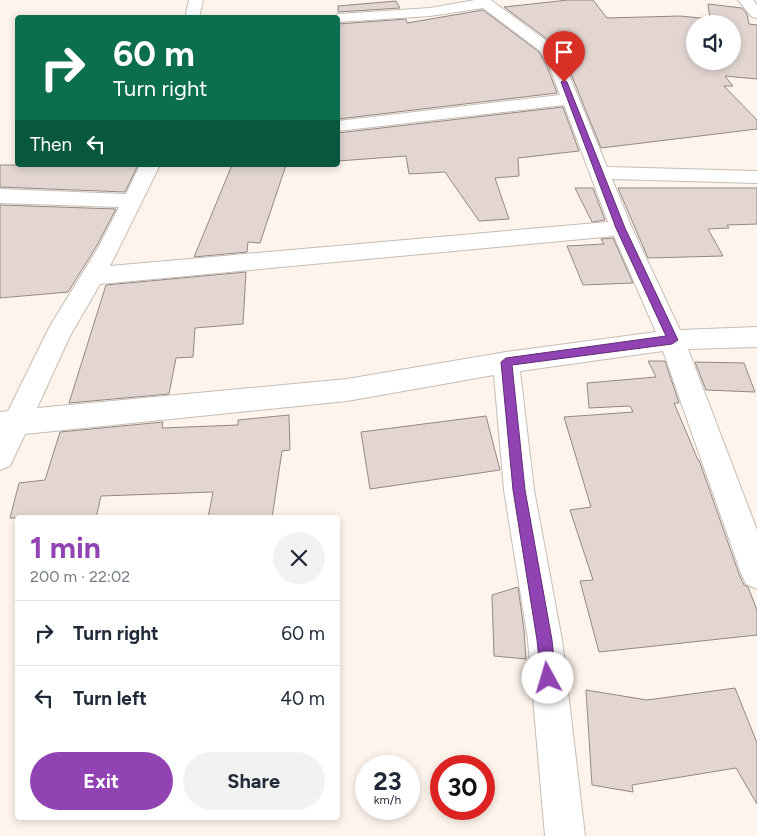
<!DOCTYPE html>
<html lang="en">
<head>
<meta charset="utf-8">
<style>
  :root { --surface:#fff; --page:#f2f2f3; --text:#1f2937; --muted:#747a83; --line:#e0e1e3; --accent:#9143b3 }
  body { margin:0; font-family:Figtree,sans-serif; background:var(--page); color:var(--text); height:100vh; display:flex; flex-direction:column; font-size:19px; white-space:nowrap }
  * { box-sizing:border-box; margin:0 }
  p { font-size:16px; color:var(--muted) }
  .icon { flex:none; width:28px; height:28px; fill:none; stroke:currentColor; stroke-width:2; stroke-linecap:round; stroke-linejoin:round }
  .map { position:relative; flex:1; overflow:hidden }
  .side { position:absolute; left:15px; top:515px; width:325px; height:305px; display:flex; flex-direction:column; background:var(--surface); border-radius:5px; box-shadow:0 2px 8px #0003 }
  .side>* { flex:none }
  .top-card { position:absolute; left:15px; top:15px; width:325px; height:152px; border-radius:5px; box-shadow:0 2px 8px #0003; background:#0b6e4f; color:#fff; overflow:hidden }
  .buttons { position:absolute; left:686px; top:15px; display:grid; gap:10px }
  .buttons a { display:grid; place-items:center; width:55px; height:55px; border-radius:50%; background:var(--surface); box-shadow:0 2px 8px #0003; font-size:25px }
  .speed { position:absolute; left:355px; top:755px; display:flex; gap:10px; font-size:25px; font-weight:700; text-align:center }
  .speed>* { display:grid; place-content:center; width:65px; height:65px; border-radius:50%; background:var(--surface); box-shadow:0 2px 8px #0003; line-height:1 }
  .speed small { font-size:12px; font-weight:400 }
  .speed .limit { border:8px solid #d22; background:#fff; color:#111 }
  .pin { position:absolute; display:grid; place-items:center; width:42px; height:42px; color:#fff; margin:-51px -21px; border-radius:50% 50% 50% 0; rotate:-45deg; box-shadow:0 0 5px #0007 }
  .pin .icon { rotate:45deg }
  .me { position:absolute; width:55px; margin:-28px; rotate:354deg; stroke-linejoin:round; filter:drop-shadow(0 0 4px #0008) }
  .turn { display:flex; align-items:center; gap:18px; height:105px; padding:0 15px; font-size:22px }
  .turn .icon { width:65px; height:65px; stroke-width:2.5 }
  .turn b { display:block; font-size:35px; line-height:42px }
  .then { display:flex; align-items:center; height:48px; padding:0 15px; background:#0003; gap:10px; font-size:19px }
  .round { display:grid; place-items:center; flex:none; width:52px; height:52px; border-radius:26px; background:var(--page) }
  .headline { display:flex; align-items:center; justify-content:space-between; height:85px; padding:0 15px }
  h1 { font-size:30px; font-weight:700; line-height:38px; color:var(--accent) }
  .primary-button { display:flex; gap:10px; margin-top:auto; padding:10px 15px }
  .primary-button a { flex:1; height:58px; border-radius:30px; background:var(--accent); color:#fff; font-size:20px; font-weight:700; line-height:58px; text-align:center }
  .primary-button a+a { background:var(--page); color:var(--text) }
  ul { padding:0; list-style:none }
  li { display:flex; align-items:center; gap:15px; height:65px; padding:0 15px; border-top:1px solid var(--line) }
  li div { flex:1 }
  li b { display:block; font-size:19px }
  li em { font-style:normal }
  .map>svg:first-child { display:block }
  .building { fill:#e3d6d2; stroke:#948884; fill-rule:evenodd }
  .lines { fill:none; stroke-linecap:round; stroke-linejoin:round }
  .minor-casing { stroke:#c6bdb5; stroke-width:2 }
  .minor { fill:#fff; fill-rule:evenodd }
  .route { fill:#9143b3; stroke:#5e2c74 }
</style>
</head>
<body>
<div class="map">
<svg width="757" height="836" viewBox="0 0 757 836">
  <rect width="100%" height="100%" fill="#fef4ec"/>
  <path class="building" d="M 568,0 L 593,0 L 607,18 L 680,16 L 710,19 L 708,4 L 742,8 L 747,14 L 749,24 L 757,25 L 757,79 L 725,76 L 733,86 L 724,86 L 757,120 L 757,129 L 601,148 L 567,64 L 554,44 L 504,7 ZM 695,24 L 732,24 L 732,61 L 695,61 Z
    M 396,1 L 400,8 L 338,12 L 338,6 Z
    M 483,10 L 539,52 L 547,66 L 557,93 L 338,119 L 338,24 L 406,19 L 407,23 Z
    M 563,107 L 579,151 L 518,158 L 519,176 L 495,178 L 509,219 L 479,221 L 445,172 L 409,174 L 406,156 L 338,161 L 338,133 Z
    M 0,165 L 138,165 L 125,192 L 0,187 Z
    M 232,165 L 286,165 L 260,243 L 248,242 L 247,252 L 194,257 Z
    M 575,188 L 593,188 L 605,220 L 592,222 Z
    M 618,188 L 757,188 L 757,224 L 727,225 L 729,228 L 708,229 L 723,256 L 648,258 Z
    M 0,205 L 116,209 L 96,247 L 68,292 L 0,298 Z
    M 613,238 L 633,283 L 583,285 L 567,246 L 604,244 L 601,239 Z
    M 246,272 L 243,324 L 195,328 L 193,357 L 176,358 L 169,394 L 69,403 L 106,285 Z
    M 648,361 L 665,361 L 679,403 L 674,403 L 698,460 L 699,460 L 739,574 L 744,585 L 748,587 L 757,610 L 757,635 L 599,652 L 580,581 L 593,580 L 570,510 L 591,507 L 564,417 L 633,412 L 630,406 L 589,408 L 587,383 L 656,377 Z
    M 695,362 L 744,363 L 755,392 L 706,390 Z
    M 289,415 L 290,450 L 282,451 L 272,518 L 208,518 L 213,492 L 101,496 L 96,518 L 10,518 L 19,483 L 45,480 L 60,432 L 163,422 L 162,428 L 238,425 L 238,420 Z
    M 486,416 L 500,470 L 370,489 L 361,432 Z
    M 518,587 L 524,630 L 526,659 L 494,656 L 492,595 Z
    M 735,688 L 757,743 L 757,804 L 736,768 L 632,785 L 633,792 L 592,785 L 586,690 L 647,700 Z"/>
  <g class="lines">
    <g class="minor-casing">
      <path id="minor" d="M 189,0 L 203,0 L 199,18 L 185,18 Z
        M 475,0 L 491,0 L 552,45 L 565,65 L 607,167 L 757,171 L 757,183 L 612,179 L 632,228 L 680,330 L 757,327 L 757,347 L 688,349 L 757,530 L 757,589 L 746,584 L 741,573 L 663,351 L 520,371 L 534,490 L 562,640 L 585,836 L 545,836 L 528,640 L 504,490 L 494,375 L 347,401 L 25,434 L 10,466 L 0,470 L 0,412 L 8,411 L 50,326 L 98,248 L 119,207 L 0,203 L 0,189 L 126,194 L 140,165 L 160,165 L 110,266 L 608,222 L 564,105 L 338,131 L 338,121 L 560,95 L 549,65 L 540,51 L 483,8 L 430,16 L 338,22 L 338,18 L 331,18 L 338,14 L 430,8 ZM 614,236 L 656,332 L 506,352 L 347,379 L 37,408 L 70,336 L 100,284 Z
        M 738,0 L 753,0 L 757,5 L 757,18 L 752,17 Z"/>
    </g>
    <use href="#minor" class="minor"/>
  </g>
  <path class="route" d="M 564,80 L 567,82 L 625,228 L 678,340 L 672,344 L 512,365 L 525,490 L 552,640 L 556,678 L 554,683 L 548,685 L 543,683 L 541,678 L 537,640 L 513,490 L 501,362 L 506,358 L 666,336 L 616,228 L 561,82 Z"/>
</svg>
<div class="buttons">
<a><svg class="icon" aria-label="sound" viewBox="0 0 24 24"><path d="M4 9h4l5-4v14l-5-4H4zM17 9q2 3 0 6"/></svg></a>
</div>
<div class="speed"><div>23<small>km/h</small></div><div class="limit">30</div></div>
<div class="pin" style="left:564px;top:82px;background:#d93025"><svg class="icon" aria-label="arrive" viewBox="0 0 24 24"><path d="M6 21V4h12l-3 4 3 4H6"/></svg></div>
<svg class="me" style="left:548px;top:678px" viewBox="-20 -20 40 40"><circle r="19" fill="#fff"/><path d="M0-13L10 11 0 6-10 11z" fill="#9143b3"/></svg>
<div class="top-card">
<div class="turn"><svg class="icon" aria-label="right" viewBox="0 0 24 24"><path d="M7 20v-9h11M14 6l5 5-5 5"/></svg><div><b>60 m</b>Turn right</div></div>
<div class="then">Then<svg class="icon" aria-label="left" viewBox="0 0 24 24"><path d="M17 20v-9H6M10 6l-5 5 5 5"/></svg></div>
</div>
<section class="side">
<div class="headline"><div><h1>1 min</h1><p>200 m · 22:02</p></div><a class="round"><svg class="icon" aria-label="close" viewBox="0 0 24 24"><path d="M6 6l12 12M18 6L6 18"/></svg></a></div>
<ul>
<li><svg class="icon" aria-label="right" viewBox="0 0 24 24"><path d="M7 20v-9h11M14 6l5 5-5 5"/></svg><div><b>Turn right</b></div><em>60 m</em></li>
<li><svg class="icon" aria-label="left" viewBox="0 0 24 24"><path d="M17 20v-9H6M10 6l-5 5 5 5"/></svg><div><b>Turn left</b></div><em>40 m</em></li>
</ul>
<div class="primary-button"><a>Exit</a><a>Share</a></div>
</section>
</div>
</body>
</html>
